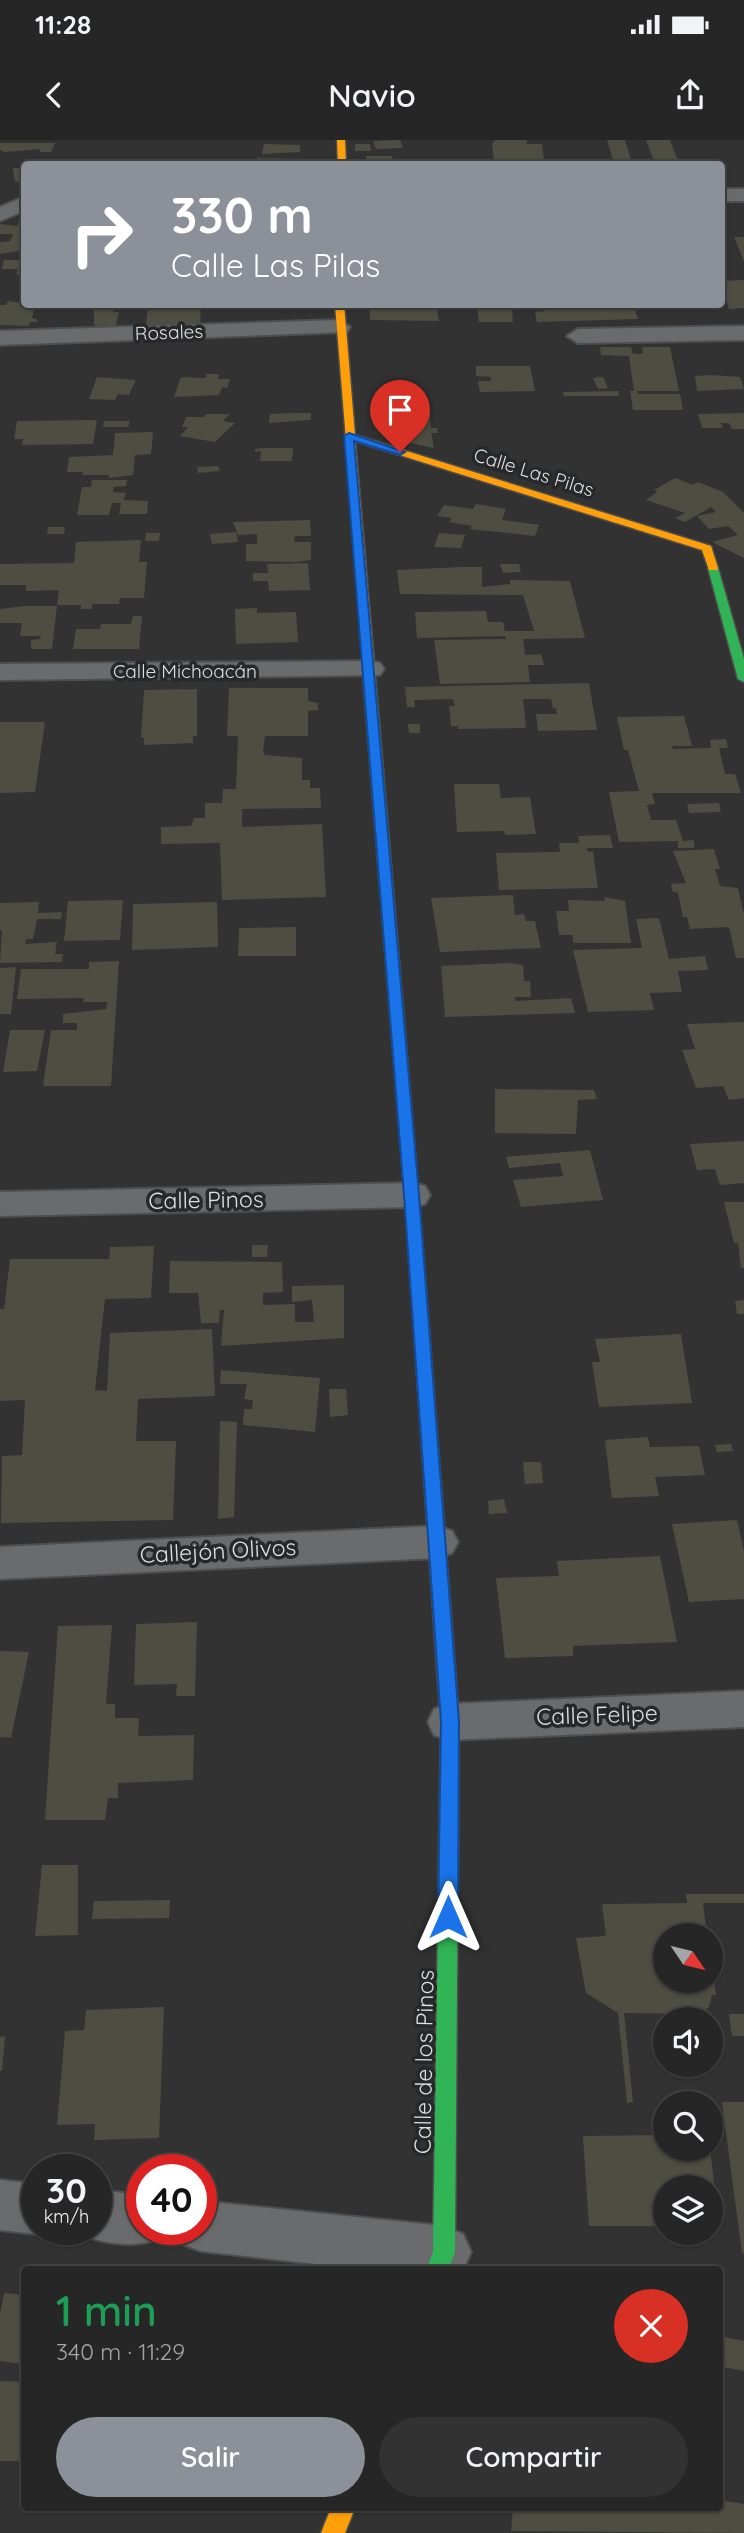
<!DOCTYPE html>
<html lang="es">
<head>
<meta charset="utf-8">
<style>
  :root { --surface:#262626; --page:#323232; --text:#f1f3f6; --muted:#a4a5a7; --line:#424343; --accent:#8c9099 }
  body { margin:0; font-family:Quicksand,sans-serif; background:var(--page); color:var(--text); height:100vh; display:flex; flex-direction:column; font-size:26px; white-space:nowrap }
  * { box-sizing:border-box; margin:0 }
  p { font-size:23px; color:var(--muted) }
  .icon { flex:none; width:38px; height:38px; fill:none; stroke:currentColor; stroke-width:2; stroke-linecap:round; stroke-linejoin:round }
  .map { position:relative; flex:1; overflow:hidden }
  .panel { position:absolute; left:21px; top:2126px; width:702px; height:245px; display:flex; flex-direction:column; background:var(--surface); border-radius:7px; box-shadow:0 2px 5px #0004,0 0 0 2px var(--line) }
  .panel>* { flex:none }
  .guide { position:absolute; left:21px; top:21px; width:704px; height:147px; border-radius:7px; box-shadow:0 2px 5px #0004,0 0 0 2px var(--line); background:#8c9099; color:#fff; overflow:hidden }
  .needle { width:46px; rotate:125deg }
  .fabs { position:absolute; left:653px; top:1783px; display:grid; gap:14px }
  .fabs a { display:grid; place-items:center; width:70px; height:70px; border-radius:50%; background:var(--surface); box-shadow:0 2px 5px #0004,0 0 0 2px var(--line); font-size:35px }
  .speed { position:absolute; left:21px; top:2014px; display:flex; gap:14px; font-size:35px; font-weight:700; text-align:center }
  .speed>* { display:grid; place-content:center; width:91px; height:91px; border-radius:50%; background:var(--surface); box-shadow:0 2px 5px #0004,0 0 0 2px var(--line); line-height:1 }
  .speed small { font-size:18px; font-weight:400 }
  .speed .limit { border:10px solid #d22; background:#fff; color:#111 }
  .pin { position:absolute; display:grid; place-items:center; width:60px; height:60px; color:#fff; margin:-72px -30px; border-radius:50% 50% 50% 0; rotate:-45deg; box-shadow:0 0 7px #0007 }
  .pin .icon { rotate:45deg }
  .me { position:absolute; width:77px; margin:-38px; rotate:0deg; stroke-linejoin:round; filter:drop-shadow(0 0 5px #0008) }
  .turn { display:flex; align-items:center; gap:24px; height:147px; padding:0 35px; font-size:32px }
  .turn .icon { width:91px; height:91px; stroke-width:2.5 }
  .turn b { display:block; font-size:49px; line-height:60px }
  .round { display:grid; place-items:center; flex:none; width:74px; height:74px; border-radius:37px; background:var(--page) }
  .headline { display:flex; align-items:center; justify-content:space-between; height:119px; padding:0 35px }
  h1 { font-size:42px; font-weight:600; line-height:52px; color:#1e9e55 }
  .button { display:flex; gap:14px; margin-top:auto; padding:14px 35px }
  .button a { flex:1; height:80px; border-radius:42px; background:var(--accent); color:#fff; font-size:28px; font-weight:600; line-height:80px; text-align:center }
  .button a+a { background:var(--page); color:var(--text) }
  .status { display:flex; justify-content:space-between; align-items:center; height:49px; padding:0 35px; background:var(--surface); direction:ltr }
  .status svg { height:19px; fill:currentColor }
  header { display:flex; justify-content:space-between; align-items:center; height:91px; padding:0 35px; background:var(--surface); font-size:32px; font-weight:600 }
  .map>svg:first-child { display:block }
  .building { fill:#4e4d41 }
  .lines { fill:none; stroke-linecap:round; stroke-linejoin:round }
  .street-casing { stroke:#4e4e4f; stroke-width:4 }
  .fast-casing { stroke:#4e4e4f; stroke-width:3 }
  .slow-casing { stroke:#4e4e4f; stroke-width:3 }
  .street { fill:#6a6b6c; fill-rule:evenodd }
  .fast { fill:#30b455; fill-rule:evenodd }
  .slow { fill:#ff9f0a; fill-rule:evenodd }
  .route { fill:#1a73e8; stroke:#114b97; stroke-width:2 }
  .labels { text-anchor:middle; stroke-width:7; stroke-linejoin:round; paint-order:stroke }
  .far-street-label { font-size:19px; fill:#dfdfe1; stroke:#27282a }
  .street-label { font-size:23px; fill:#dfdfe1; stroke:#27282a }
</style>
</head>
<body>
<div class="status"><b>11:28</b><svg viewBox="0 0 49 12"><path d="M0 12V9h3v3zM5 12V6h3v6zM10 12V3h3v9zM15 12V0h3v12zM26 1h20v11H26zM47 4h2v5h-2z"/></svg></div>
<header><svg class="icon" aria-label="back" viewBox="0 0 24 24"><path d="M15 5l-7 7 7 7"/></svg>Navio<svg class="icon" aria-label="share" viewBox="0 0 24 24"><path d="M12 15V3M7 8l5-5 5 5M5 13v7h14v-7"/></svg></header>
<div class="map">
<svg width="744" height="2393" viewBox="0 0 744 2393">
  <rect width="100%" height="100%" fill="#323233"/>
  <path class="building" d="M 400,0 L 403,8 L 376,9 L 373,1 Z
    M 495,0 L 527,0 L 527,4 L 542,4 L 544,20 L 494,20 L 492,4 Z
    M 607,0 L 625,0 L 632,23 L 614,23 Z
    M 646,0 L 670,0 L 679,24 L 655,24 Z
    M 0,3 L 55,3 L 51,12 L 40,12 L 40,9 L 5,12 L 0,10 Z
    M 264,4 L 300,5 L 300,12 L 262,14 Z
    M 355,4 L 370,4 L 371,11 L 355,11 Z
    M 366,16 L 392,16 L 394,24 L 367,24 Z
    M 257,18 L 302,19 L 302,24 L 257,24 Z
    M 147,19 L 147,24 L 107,24 L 107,20 Z
    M 13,28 L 24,28 L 24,41 L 15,42 Z
    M 20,77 L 24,77 L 24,110 L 0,114 L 0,102 L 10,101 L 13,94 L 0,94 L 0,84 L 17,86 Z
    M 734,97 L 744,97 L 744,121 Z
    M 4,120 L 24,120 L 24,135 L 16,135 L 18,129 L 2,129 Z
    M 744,140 L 744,168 L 729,169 L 721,141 Z
    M 8,161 L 35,165 L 32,178 L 37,179 L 37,182 L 30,182 L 29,186 L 0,185 L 0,165 L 6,165 Z
    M 94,164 L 113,164 L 113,172 L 119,172 L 115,189 L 94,185 Z
    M 201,164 L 200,185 L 146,185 L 148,166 Z
    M 369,164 L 436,164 L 439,181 L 370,180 Z
    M 546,164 L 633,164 L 638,179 L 537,182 L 535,172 L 545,171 Z
    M 477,168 L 512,169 L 513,182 L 479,182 Z
    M 600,207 L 631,207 L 633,214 L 643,214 L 642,207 L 670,207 L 679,251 L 637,251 L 638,254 L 680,254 L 683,270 L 633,270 L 630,251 L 634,251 L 629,216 L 601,215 Z
    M 476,226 L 530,226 L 535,251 L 480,252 L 478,241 L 491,241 L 491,237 L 476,236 Z
    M 206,234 L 219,234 L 218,239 L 230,239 L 227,248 L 222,247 L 219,255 L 174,257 L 181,237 L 206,238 Z
    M 710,235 L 740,237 L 744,249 L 697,251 L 695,236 Z
    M 97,237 L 136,240 L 129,255 L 118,254 L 115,260 L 89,259 Z
    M 603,237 L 608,248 L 598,249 L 593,238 Z
    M 618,251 L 619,256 L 564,256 L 563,252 Z
    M 428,259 L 431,288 L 437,288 L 438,293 L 431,293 L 434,308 L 406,302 L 402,273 L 377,273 L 377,260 Z
    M 293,273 L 311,273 L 311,280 L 269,283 L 270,274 Z
    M 744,273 L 744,289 L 732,289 L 729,283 L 721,283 L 723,288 L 702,288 L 698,274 Z
    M 206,274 L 230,274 L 223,281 L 235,283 L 215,302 L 180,296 L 188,287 L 182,287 L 186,277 L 204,277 Z
    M 97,280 L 93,304 L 22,305 L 23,299 L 14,299 L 17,281 Z
    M 104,281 L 130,281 L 128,287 L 103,287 Z
    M 153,292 L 151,314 L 135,315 L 133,335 L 109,338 L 109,335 L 82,335 L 83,332 L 67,332 L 69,317 L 113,315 L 115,293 Z
    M 262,308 L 293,308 L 292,321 L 260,321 L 261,311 L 255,312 L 255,309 Z
    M 218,326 L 220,331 L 198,333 L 197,327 Z
    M 675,338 L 693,345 L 698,342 L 723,352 L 744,373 L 744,418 L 712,402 L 738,395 L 728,386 L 709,389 L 697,376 L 716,372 L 711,367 L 685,382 L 675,378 L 685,373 L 646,360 L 658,351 L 654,350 Z
    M 92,340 L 127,340 L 126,346 L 114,347 L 113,352 L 126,353 L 124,360 L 148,361 L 147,374 L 119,374 L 121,363 L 112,363 L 109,375 L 77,375 L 82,347 L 91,347 Z
    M 476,364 L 506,369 L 502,380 L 539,385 L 535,396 L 470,389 L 472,386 L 449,382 L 452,378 L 437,376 L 444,365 L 473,369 Z
    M 310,380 L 311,396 L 295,396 L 294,402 L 311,402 L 311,420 L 296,422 L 246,421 L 246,404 L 257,404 L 257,394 L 238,395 L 233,382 Z
    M 48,387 L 65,387 L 64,394 L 47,394 Z
    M 236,392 L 238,402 L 212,404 L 210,394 Z
    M 146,393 L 160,393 L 159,401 L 145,401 Z
    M 439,393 L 465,395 L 461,408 L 434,407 Z
    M 141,400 L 139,422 L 147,422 L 144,458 L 120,458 L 119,464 L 92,464 L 92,469 L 81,469 L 81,465 L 57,465 L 59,450 L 26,451 L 26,445 L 0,445 L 0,424 L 74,423 L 76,402 Z
    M 308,423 L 310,450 L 269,451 L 268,441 L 253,441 L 253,433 L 268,433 L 267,424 Z
    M 500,424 L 519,424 L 521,432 L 503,433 Z
    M 461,427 L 482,427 L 482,447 L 510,444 L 510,440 L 570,441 L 585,498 L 523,499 L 525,515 L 541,514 L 544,525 L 528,525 L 530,542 L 440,544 L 434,500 L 506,499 L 505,496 L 417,498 L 415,472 L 486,471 L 488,482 L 503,482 L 505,491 L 534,491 L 523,455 L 400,454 L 397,430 Z
    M 25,466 L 57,466 L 52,509 L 31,509 L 31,500 L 40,499 L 41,496 L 20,496 L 22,483 L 0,483 L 0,469 Z
    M 257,468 L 257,473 L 296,472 L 298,502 L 236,504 L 235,469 Z
    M 133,476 L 142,476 L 139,509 L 73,509 L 76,489 L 100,489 L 101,484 L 131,484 Z
    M 589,543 L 597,590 L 538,591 L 536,574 L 557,574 L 556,568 L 553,568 L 551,559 L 523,559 L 526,588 L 458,589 L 458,586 L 451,586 L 449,566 L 455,566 L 453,559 L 414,560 L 415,567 L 407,567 L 405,547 Z
    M 229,548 L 308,548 L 308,561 L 318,563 L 318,570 L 308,571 L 308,596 L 265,596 L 263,611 L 265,615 L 302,618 L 302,640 L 310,640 L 310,648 L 320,648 L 321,668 L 242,669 L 242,687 L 322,684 L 326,757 L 222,760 L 220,703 L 161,704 L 161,687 L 191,686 L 194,678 L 205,678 L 205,663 L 222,663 L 223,649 L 236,649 L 238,596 L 227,596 Z
    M 197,549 L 197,596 L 193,596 L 193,603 L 144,605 L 144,598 L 141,598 L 144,550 Z
    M 684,576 L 692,606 L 672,606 L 673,609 L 711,608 L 710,600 L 726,599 L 728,608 L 719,608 L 725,634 L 735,634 L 741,653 L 652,653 L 655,664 L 647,665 L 651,680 L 676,680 L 683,701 L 694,700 L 694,708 L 678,708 L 678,701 L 619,702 L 609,652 L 639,651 L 628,610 L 624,610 L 617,577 Z
    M 0,582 L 45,582 L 35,652 L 0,653 Z
    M 408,584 L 420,584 L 420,593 L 409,593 Z
    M 454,644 L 499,644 L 501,658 L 530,657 L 536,694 L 505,695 L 504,691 L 457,692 Z
    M 719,663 L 721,672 L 689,673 L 687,664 Z
    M 610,695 L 613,708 L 587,708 L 588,712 L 593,711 L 598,748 L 499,750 L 496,713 L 560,712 L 559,703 L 579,703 L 578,696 Z
    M 714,709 L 720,729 L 715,729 L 720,746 L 738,748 L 744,775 L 744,818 L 736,818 L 729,787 L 690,789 L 687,777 L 683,777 L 678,753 L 672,751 L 671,744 L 686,743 L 673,711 Z
    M 513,755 L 515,775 L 524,774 L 526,781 L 535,781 L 541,808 L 440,812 L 431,758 Z
    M 604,757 L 625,761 L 631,803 L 573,803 L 573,795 L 559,795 L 556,771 L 569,771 L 568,760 L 605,761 Z
    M 123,760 L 120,800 L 64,801 L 68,761 Z
    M 39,762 L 38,773 L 62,772 L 61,779 L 37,779 L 33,799 L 26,799 L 25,804 L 57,802 L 55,814 L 63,814 L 62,822 L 0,823 L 2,790 L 0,790 L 0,763 Z
    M 217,762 L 218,807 L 132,810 L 133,764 Z
    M 659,778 L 669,819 L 705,816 L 708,830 L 678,831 L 682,852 L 650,853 L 654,870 L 588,872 L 573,810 L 642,808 L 636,779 Z
    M 296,787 L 296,816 L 238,816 L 239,788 Z
    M 119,821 L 111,946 L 43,946 L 51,890 L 77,890 L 77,883 L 63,883 L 63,874 L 106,869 L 107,862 L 83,862 L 84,858 L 17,859 L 21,829 L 89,829 L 89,822 Z
    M 511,823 L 523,825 L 524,841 L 530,841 L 531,857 L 515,857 L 515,861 L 571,858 L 575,873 L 445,877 L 441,826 Z
    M 16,827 L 11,874 L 0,874 L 0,828 Z
    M 744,882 L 744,958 L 729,960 L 723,946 L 696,948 L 682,910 L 695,909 L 687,884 Z
    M 10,890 L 45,890 L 37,931 L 3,932 Z
    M 495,949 L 594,950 L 597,959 L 578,960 L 576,994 L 495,993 Z
    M 744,1001 L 744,1043 L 720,1045 L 715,1029 L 697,1030 L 690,1004 Z
    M 590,1010 L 603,1060 L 521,1067 L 513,1040 L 563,1036 L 560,1023 L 509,1028 L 506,1017 Z
    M 724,1062 L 744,1062 L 744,1128 L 741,1128 L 738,1103 L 734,1103 Z
    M 252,1105 L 268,1105 L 267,1117 L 252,1117 Z
    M 154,1106 L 151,1158 L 105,1159 L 95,1250 L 107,1251 L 110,1193 L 212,1189 L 215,1256 L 138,1259 L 136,1301 L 176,1301 L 173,1380 L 1,1383 L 2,1316 L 22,1315 L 25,1260 L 0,1261 L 0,1169 L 4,1169 L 10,1119 L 109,1119 L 110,1107 Z
    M 170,1121 L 282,1122 L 283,1152 L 263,1153 L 263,1165 L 295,1164 L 295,1182 L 314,1182 L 312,1160 L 292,1162 L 292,1146 L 344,1145 L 344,1198 L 221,1206 L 224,1170 L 220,1170 L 219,1183 L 201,1183 L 198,1153 L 169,1153 Z
    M 744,1160 L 744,1174 L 737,1174 L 735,1161 Z
    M 681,1194 L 692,1263 L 599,1267 L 592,1222 L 600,1222 L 595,1199 Z
    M 221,1230 L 320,1238 L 315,1292 L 243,1285 L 244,1269 L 252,1269 L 253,1260 L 244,1259 L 247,1244 L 220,1244 Z
    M 329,1249 L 346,1249 L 348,1275 L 330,1277 Z
    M 220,1281 L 237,1282 L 234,1377 L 218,1379 Z
    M 648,1297 L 650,1307 L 699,1306 L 705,1335 L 655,1337 L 659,1356 L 612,1358 L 605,1300 Z
    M 731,1304 L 733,1311 L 717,1312 L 715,1305 Z
    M 523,1322 L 541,1322 L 543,1343 L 525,1344 Z
    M 504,1359 L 507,1373 L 489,1374 L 488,1361 Z
    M 737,1380 L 744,1411 L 744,1459 L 689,1462 L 672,1384 Z
    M 660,1416 L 677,1502 L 573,1506 L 573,1516 L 505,1518 L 496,1438 L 559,1436 L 557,1421 Z
    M 197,1482 L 195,1556 L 176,1556 L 177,1544 L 134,1545 L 136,1484 Z
    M 112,1485 L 106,1564 L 115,1564 L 115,1578 L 139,1578 L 138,1596 L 194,1595 L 193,1640 L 118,1643 L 118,1658 L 108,1658 L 105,1680 L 45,1680 L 58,1486 Z
    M 0,1511 L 29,1512 L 11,1598 L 0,1597 Z
    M 42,1725 L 78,1725 L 78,1795 L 35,1796 Z
    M 686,1754 L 744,1754 L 744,1763 L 703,1763 L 707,1796 L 665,1796 L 665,1841 L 710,1841 L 712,1827 L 716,1855 L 712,1855 L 709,1867 L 700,1874 L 624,1873 L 633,1962 L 627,1963 L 618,1873 L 586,1853 L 576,1798 L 606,1796 L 602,1764 L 687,1763 Z
    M 170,1760 L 169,1778 L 92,1779 L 94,1761 Z
    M 164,1867 L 159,1998 L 94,2000 L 95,1984 L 57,1985 L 65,1891 L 84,1890 L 86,1870 Z
    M 729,1874 L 744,1874 L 744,1896 L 732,1896 Z
    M 5,1896 L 2,1931 L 0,1931 L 0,1897 Z
    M 722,1962 L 744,1962 L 744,2113 L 742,2113 Z
    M 665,1995 L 665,2009 L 710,2009 L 719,2085 L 710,2085 L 710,2048 L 665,2048 L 665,2086 L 589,2086 L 583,1996 Z
    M 4,2153 L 24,2155 L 24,2224 L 0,2221 L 0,2175 Z
    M 719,2196 L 744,2201 L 744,2231 L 719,2226 Z
    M 0,2241 L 24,2242 L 24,2321 L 0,2321 Z
    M 719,2360 L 744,2364 L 744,2393 L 511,2391 L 513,2368 L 719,2368 Z"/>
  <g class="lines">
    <g class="street-casing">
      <path id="street" d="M 721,49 L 744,49 L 744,61 L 721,61 Z
        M 24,57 L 24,71 L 0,81 L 0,67 Z
        M 339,180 L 350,187 L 347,192 L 0,205 L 0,191 Z
        M 744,186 L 744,200 L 578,203 L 567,196 L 578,189 Z
        M 370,521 L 380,523 L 384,529 L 380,535 L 0,540 L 0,524 Z
        M 412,1043 L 425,1046 L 430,1055 L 425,1064 L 412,1067 L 0,1076 L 0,1052 Z
        M 437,1386 L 452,1391 L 458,1402 L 452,1413 L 437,1418 L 0,1439 L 0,1407 Z
        M 744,1551 L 744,1587 L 450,1600 L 434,1595 L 428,1582 L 434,1569 L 450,1564 Z
        M 0,2040 L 37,2044 L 37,2090 L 49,2090 L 37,2094 L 0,2090 Z
        M 96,2050 L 142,2055 L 142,2090 L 164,2090 L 161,2098 C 134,2109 104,2104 77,2093 L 76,2090 L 96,2090 Z
        M 201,2061 L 444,2086 L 463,2094 L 471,2112 L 463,2130 L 369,2130 L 201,2111 L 182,2104 L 176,2090 L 201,2090 Z"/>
    </g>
    <g class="fast-casing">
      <path id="fast" d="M 713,425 L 718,428 L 744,519 L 744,542 L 738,539 L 708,428 Z
        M 369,531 L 375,534 L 420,1073 L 413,1078 L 406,1073 L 363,534 Z
        M 446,1521 L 452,1523 L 455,1528 L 459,1582 L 455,2112 L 448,2130 L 426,2130 L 433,2112 L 441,1582 L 437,1528 L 440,1523 Z"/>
    </g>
    <g class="slow-casing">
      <path id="slow" d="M 337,0 L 345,0 L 346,24 L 338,24 Z
        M 335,164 L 344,164 L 355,295 L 711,406 L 718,428 L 717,430 L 709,430 L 702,410 L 355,301 L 375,534 L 365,536 Z
        M 413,1068 L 420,1073 L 455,1528 L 452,1533 L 446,1535 L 440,1533 L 437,1528 L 406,1073 Z
        M 331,2368 L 355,2368 L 345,2393 L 321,2393 Z"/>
    </g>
    <use href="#street" class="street"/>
    <use href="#fast" class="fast"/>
    <use href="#slow" class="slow"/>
  </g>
  <path class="route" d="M 349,293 L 405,312 L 400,315 L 354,301 L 419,1055 L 459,1582 L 458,1777 L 455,1783 L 448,1786 L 441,1783 L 438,1777 L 441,1582 L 404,1055 L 344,296 Z"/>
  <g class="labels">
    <g class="far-street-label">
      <text transform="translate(169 192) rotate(-2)" y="7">Rosales</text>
      <text transform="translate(534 332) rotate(17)" y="7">Calle Las Pilas</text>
      <text x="185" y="538">Calle Michoacán</text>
    </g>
    <g class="street-label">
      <text transform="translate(206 1060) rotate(-1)" y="8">Calle Pinos</text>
      <text transform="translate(218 1411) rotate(-3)" y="8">Callejón Olivos</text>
      <text transform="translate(597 1575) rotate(-2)" y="8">Calle Felipe</text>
      <text transform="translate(424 1922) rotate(-89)" y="8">Calle de los Pinos</text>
    </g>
  </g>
</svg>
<div class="fabs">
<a><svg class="needle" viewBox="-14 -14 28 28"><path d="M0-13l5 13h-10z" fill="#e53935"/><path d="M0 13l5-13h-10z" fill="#a4a5a7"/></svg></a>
<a><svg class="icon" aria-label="sound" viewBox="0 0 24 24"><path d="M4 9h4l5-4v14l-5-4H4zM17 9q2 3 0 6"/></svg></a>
<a><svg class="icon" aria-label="search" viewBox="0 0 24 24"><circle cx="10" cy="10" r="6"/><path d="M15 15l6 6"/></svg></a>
<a><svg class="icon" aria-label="layers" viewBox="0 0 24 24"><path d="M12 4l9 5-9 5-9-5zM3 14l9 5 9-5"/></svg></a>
</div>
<div class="speed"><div>30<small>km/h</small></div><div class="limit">40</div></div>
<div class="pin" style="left:400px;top:312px;background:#d93025"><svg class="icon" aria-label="arrive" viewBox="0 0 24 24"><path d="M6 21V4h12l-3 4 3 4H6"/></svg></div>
<svg class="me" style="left:448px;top:1777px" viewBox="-20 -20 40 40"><path d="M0-17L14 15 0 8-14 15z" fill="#1a73e8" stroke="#fff" stroke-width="4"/></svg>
<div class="guide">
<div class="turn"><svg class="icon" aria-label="right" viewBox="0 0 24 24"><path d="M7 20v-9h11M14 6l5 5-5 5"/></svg><div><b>330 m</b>Calle Las Pilas</div></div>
</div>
<section class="panel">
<div class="headline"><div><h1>1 min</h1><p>340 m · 11:29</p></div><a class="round" style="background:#d93025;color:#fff"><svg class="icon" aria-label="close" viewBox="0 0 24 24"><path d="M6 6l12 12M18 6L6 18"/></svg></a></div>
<div class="button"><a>Salir</a><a>Compartir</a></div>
</section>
</div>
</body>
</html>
